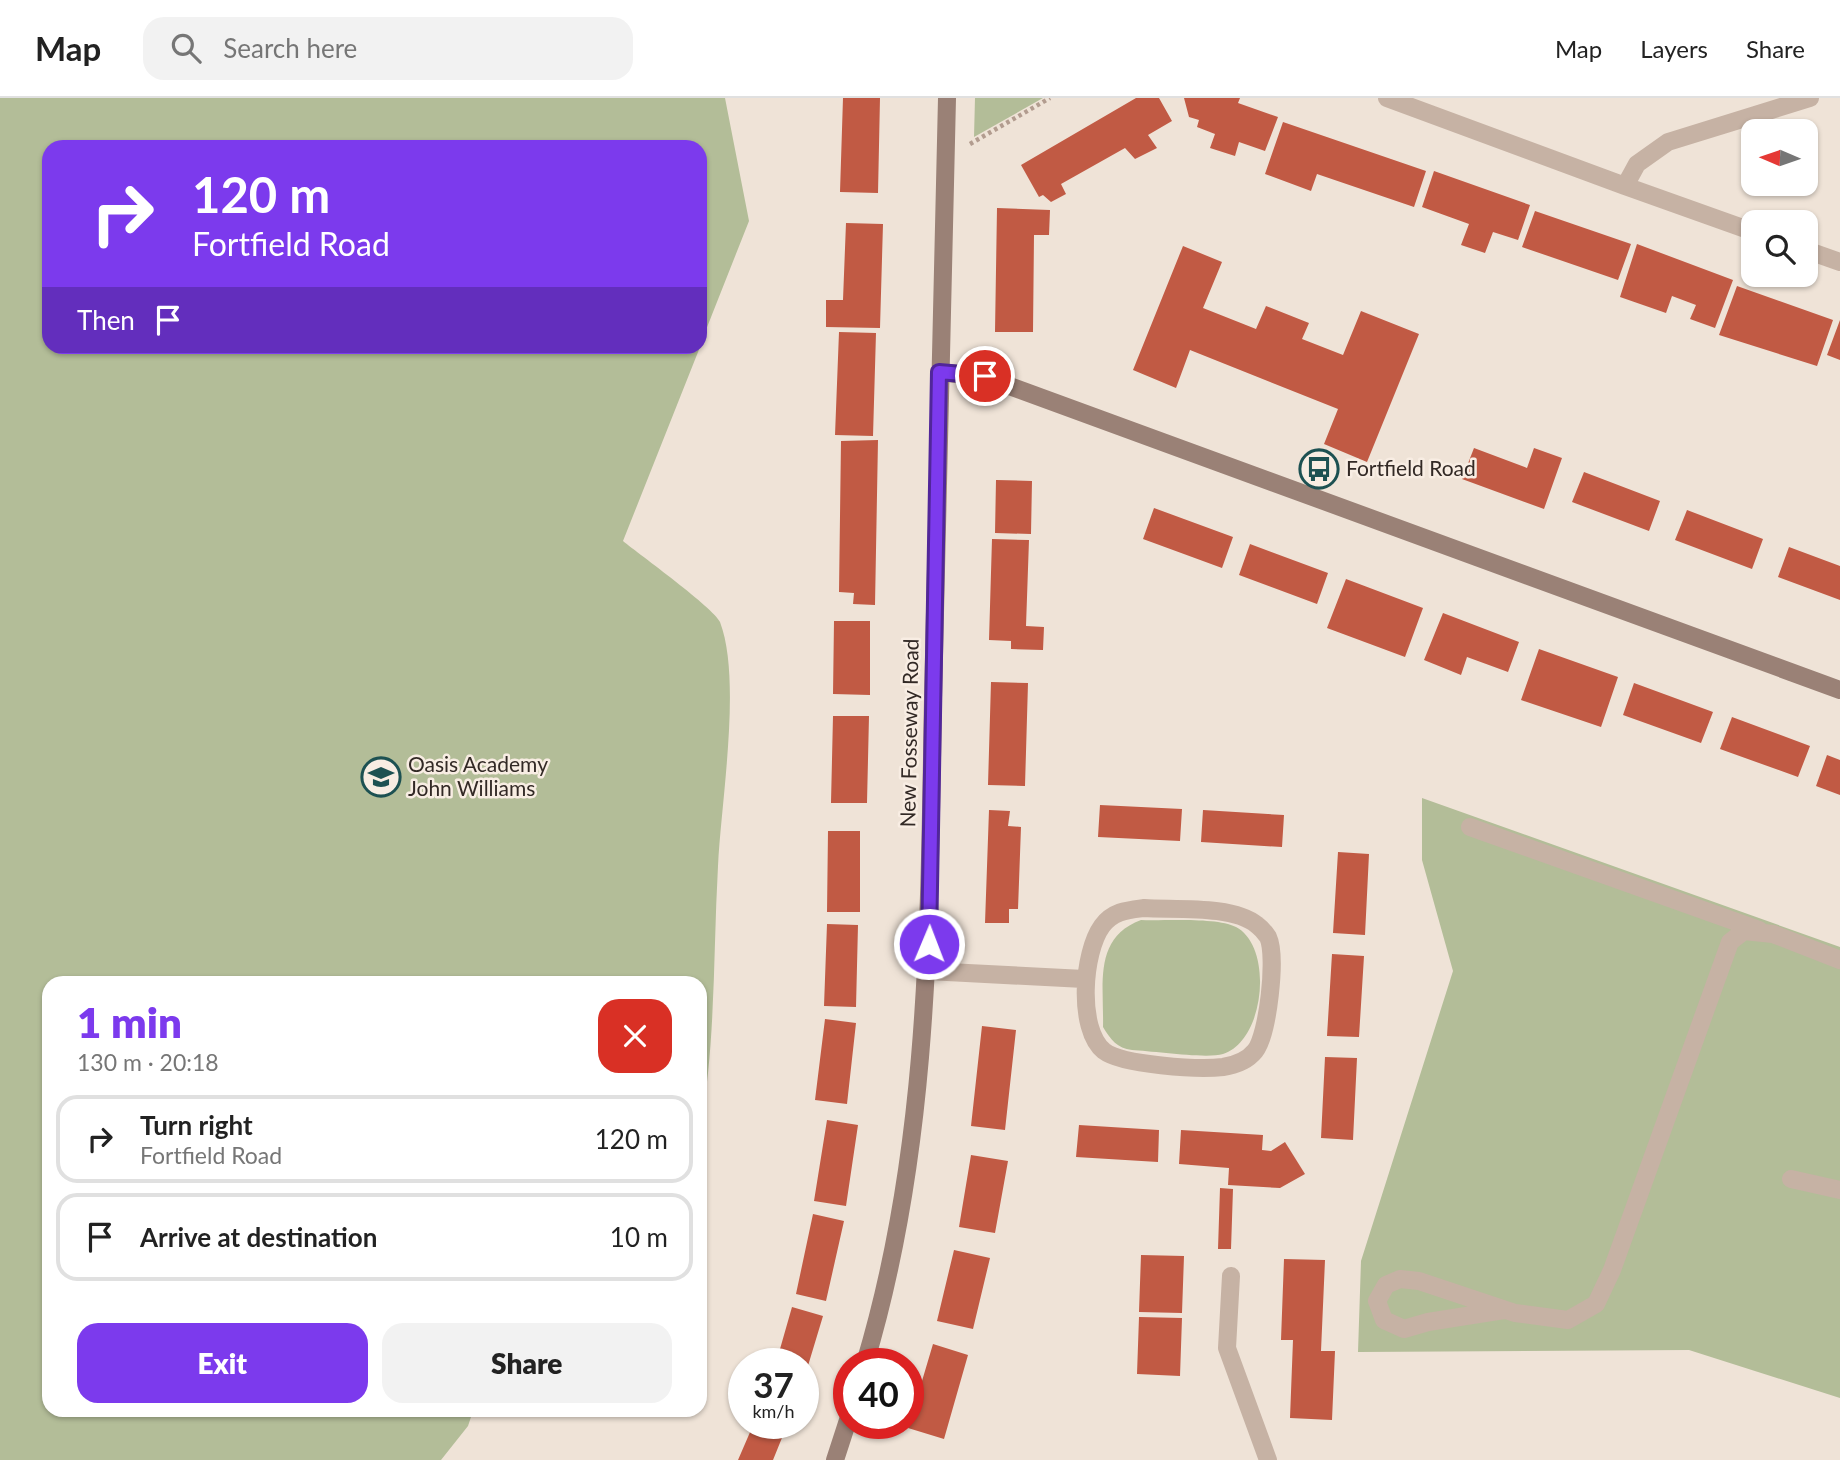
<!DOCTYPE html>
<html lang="en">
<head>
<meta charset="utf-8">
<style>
  :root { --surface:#fff; --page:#f2f2f2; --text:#222; --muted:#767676; --line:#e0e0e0; --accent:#7c3aed }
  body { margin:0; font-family:Lato,sans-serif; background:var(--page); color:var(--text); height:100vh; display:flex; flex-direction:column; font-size:26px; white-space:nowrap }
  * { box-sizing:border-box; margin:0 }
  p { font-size:23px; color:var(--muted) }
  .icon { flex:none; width:38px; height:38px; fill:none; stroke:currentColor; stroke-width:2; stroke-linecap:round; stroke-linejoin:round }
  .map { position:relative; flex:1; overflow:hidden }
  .sheet { position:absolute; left:42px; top:878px; width:665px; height:441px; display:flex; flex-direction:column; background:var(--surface); border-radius:21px; box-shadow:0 2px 5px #0004 }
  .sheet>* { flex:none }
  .banner { position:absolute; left:42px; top:42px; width:665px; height:214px; border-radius:21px; box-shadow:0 2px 5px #0004; background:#7c3aed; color:#fff; overflow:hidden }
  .needle { width:46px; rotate:272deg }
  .fabs { position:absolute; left:1741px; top:21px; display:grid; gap:14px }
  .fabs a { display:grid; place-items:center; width:77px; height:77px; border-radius:14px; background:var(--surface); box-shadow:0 2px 5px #0004; font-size:35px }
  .speed { position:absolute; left:728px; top:1250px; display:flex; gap:14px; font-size:35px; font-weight:700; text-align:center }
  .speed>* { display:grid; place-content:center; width:91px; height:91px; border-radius:50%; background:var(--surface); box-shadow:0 2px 5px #0004; line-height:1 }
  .speed small { font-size:18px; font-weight:400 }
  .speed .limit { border:10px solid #d22; background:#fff; color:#111 }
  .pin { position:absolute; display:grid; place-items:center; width:60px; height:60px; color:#fff; margin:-30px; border:4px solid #fff; border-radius:50%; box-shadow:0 2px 7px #0007 }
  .me { position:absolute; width:77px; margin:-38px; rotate:1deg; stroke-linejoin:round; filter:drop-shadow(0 0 5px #0008) }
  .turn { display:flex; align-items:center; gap:24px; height:147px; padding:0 35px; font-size:32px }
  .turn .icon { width:91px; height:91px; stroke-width:2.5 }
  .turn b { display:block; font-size:49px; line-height:60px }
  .then { display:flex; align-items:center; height:66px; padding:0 35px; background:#0003; gap:14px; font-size:26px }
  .round { display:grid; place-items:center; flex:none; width:74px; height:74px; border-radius:21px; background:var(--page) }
  .overview { display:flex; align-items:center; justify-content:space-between; height:119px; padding:0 35px }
  h1 { font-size:42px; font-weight:800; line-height:52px; color:var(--accent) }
  .cta { display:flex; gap:14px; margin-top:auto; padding:14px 35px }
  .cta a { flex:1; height:80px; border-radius:21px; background:var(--accent); color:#fff; font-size:28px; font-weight:800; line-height:80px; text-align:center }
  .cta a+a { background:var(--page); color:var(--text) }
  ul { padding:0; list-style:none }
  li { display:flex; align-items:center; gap:21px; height:88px; margin:0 14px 10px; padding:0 21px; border:4px solid var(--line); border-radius:21px }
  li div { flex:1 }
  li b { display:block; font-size:26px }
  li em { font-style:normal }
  header { display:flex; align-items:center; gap:42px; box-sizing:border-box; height:98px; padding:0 35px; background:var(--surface); border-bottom:2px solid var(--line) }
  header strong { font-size:33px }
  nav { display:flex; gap:38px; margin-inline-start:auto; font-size:24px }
  .search { width:490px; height:63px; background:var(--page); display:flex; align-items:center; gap:18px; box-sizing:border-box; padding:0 24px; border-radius:21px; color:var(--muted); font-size:26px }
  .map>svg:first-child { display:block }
  .green { fill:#b3bd98 }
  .building { fill:#c15a44 }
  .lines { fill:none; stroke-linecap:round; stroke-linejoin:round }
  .path { stroke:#b29c8f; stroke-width:4.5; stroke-dasharray:3.5 3.5; stroke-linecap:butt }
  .lane { stroke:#c6b2a4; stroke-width:18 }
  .street { stroke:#c6b2a4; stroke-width:18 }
  .secondary { stroke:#9a8176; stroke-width:18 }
  .route-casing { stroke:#51269a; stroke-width:18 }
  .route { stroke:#7c3aed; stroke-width:12 }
  .labels { text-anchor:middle; stroke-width:5; stroke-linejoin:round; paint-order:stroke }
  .poi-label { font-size:21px; fill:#322925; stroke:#f8ede3; text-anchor:start }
  .street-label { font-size:21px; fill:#322925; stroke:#f8ede3 }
</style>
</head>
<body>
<header>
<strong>Map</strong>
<div class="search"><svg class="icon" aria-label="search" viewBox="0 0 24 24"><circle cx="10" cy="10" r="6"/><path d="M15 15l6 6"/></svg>Search here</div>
<nav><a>Map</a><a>Layers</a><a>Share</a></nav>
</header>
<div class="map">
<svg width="1840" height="1362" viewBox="0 0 1840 1362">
  <rect width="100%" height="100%" fill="#efe3d7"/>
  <path class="green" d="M 0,0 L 725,0 L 749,123 L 700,247 L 700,49 L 49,49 L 49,248 L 700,249 L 623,443 C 640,457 714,510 720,524 C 742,582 721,703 718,768 C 713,856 716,945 700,1032 L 700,886 L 49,886 L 49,1312 L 473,1313 L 468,1328 L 441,1362 L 0,1362 Z
    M 975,0 L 1043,0 L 974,39 Z
    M 1422,700 L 1840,849 L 1840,1300 L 1689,1252 L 1358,1254 L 1361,1163 L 1453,873 L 1422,762 Z
    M 1141,822 C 1165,823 1216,819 1236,829 C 1274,849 1265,943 1223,956 C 1206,961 1153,953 1132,952 C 1117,950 1111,942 1103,929 C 1104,886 1093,840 1141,822 Z"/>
  <path class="building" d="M 843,0 L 880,0 L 878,95 L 840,94 Z
    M 1136,0 L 1159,0 L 1172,23 L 1148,37 L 1157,50 L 1135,61 L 1125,50 L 1061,86 L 1066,96 L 1051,104 L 1043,97 L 1039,99 L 1021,67 Z
    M 1184,0 L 1240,0 L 1238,5 L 1278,19 L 1265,53 L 1239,44 L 1235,58 L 1210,50 L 1215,36 L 1197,29 L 1199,22 L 1189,19 Z
    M 1283,24 L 1426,73 L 1414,109 L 1317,76 L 1311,93 L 1265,76 Z
    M 1434,73 L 1530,107 L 1518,142 L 1493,134 L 1485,155 L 1461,147 L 1469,126 L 1422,109 Z
    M 997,110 L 1050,112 L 1049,137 L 1034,137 L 1033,234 L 995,234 Z
    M 1535,113 L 1631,146 L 1618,182 L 1522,149 Z
    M 846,125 L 883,126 L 880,230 L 826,229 L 826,202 L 843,202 Z
    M 1637,146 L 1733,182 L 1715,230 L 1690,221 L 1696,207 L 1672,198 L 1666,215 L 1620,199 Z
    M 1183,148 L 1222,164 L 1203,210 L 1256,231 L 1266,208 L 1309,225 L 1302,241 L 1343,257 L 1361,213 L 1419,236 L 1367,364 L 1324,346 L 1338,311 L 1190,252 L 1176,290 L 1133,272 Z
    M 1737,188 L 1833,222 L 1817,268 L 1719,237 Z
    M 1840,222 L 1840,262 L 1827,257 Z
    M 839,234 L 876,235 L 873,338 L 835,337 Z
    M 878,342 L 875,507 L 853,506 L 854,495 L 839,494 L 841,343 Z
    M 1474,350 L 1527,370 L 1534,350 L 1562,360 L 1544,411 L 1462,381 Z
    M 1584,374 L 1660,403 L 1649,433 L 1572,404 Z
    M 996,382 L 1032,383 L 1031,436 L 995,435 Z
    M 1154,410 L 1233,439 L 1222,470 L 1143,441 Z
    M 1687,412 L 1763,441 L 1752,471 L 1675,442 Z
    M 992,441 L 1029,442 L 1026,528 L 1044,529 L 1043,552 L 1011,551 L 1011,543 L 989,542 Z
    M 1250,446 L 1328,475 L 1317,506 L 1239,477 Z
    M 1789,449 L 1840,468 L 1840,502 L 1778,479 Z
    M 1346,481 L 1423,510 L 1405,559 L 1327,530 Z
    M 1443,515 L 1519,544 L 1508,574 L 1467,559 L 1461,577 L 1424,562 Z
    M 834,523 L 870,523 L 870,597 L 833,596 Z
    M 1539,551 L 1618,579 L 1601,629 L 1521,602 Z
    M 991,584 L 1028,585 L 1025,688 L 988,687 Z
    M 1634,585 L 1713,614 L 1701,645 L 1623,617 Z
    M 833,618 L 869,618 L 867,705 L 831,705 Z
    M 1732,619 L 1810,648 L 1798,679 L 1720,651 Z
    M 1827,657 L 1840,662 L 1840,697 L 1816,688 Z
    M 1100,707 L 1182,711 L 1180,743 L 1098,739 Z
    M 989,712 L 1010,713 L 1008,728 L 1021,729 L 1018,811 L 1009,811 L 1009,825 L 985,825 Z
    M 1203,712 L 1284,717 L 1282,749 L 1201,744 Z
    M 828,733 L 860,733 L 860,814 L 827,814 Z
    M 1338,754 L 1369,756 L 1365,837 L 1333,835 Z
    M 827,826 L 858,827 L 856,909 L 824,908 Z
    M 1332,856 L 1364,858 L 1359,939 L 1327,938 Z
    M 825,921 L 856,925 L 847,1006 L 815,1002 Z
    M 982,928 L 1016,932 L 1005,1032 L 971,1028 Z
    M 1325,959 L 1357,960 L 1353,1042 L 1321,1040 Z
    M 827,1022 L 858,1027 L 846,1108 L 814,1103 Z
    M 1079,1027 L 1159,1032 L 1158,1064 L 1076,1059 Z
    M 1181,1032 L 1263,1037 L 1262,1052 L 1271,1053 L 1285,1044 L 1305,1076 L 1280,1090 L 1228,1087 L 1229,1070 L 1179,1066 Z
    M 971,1057 L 1008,1063 L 995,1135 L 959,1129 Z
    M 1220,1090 L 1233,1091 L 1231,1151 L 1218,1151 Z
    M 813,1116 L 844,1123 L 826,1203 L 796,1196 Z
    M 954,1152 L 990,1160 L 973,1231 L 937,1223 Z
    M 1141,1157 L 1184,1158 L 1182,1215 L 1139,1214 Z
    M 1284,1161 L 1325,1162 L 1321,1253 L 1335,1253 L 1332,1322 L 1290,1320 L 1293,1242 L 1281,1242 Z
    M 792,1209 L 823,1218 L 804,1281 L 803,1265 L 776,1265 Z
    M 1139,1219 L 1182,1220 L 1180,1278 L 1137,1276 Z
    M 933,1246 L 968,1257 L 944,1341 L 908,1330 Z
    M 754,1325 L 788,1325 L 773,1362 L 738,1362 Z"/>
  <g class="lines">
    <path class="path" d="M 970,46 L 1050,0"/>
    <path class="lane" d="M 1470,729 L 1759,832
      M 1791,1081 L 1840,1092
      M 1504,1212 L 1428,1224 L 1404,1231 L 1384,1222 L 1377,1203 L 1386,1187 L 1400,1181 L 1419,1183 L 1515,1215 L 1568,1222 L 1596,1206 L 1612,1172 L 1730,844 L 1744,833 L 1773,836 L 1840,862"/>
    <path class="street" d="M 1387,0 L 1625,88 L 1637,66 L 1668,44 L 1810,0
      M 1625,88 L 1754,134
      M 1806,152 L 1840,164
      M 1144,810 C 1176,812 1233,807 1257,827 C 1261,830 1266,836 1268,839 C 1277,858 1268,937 1255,953 C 1247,963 1236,967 1223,969 C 1199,972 1122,967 1104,953 C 1077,931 1083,854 1102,828 C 1113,813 1128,812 1144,810 Z
      M 928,873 L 1084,881
      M 1231,1178 L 1227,1250 L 1268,1362"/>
    <path class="secondary" d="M 939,274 L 985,279 L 1840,592
      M 865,1265 C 930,1049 929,825 933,600 C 937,400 942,200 947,0
      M 835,1362 L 849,1319"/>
  </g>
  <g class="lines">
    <g class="route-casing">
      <path id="route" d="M 929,846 L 939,274 L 985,278"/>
    </g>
    <use href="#route" class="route"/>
  </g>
  <defs>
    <g id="bus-ring" transform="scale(2.0125)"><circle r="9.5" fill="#f8ede3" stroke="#1d5152" stroke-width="1.5"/><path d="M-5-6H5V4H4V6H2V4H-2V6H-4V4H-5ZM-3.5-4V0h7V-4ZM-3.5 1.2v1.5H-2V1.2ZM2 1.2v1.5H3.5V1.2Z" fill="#1d5152"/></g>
    <g id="school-ring" transform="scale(2.0125)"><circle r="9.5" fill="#f8ede3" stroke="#1d5152" stroke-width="1.5"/><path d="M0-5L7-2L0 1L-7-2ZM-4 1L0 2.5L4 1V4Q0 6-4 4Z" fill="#1d5152"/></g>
  </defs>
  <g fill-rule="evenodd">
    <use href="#bus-ring" x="1319" y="371"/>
    <use href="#school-ring" x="381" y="679"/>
  </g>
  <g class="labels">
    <g class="poi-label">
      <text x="1346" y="378">Fortfield Road</text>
      <text x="408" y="674">Oasis Academy<tspan x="408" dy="24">John Williams</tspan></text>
    </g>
    <g class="street-label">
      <text transform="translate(910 635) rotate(-89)" y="7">New Fosseway Road</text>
    </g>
  </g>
</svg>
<div class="fabs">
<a><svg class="needle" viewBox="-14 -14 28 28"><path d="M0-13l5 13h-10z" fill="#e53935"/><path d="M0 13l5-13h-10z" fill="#767676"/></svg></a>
<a><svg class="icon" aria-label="search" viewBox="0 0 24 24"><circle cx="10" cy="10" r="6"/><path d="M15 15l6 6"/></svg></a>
</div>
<div class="speed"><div>37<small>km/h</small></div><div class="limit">40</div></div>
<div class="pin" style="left:985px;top:278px;background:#d93025"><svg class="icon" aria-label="arrive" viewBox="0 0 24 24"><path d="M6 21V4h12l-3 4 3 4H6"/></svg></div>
<svg class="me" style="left:929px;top:846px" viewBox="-20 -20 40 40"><circle r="17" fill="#7c3aed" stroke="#fff" stroke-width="3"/><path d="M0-11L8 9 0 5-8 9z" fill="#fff"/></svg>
<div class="banner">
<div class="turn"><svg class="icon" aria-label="right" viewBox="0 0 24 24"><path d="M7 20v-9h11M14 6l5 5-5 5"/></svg><div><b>120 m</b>Fortfield Road</div></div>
<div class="then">Then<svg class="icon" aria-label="arrive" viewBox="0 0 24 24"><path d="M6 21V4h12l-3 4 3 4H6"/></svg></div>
</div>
<section class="sheet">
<div class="overview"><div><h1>1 min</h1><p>130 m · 20:18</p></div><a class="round" style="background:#d93025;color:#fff"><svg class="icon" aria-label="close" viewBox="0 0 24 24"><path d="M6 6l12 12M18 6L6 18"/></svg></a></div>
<ul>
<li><svg class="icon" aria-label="right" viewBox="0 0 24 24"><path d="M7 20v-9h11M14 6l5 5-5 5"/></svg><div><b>Turn right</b><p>Fortfield Road</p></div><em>120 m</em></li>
<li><svg class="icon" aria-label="arrive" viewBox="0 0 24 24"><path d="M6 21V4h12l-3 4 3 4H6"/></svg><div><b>Arrive at destination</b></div><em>10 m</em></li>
</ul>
<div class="cta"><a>Exit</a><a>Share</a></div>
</section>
</div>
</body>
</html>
